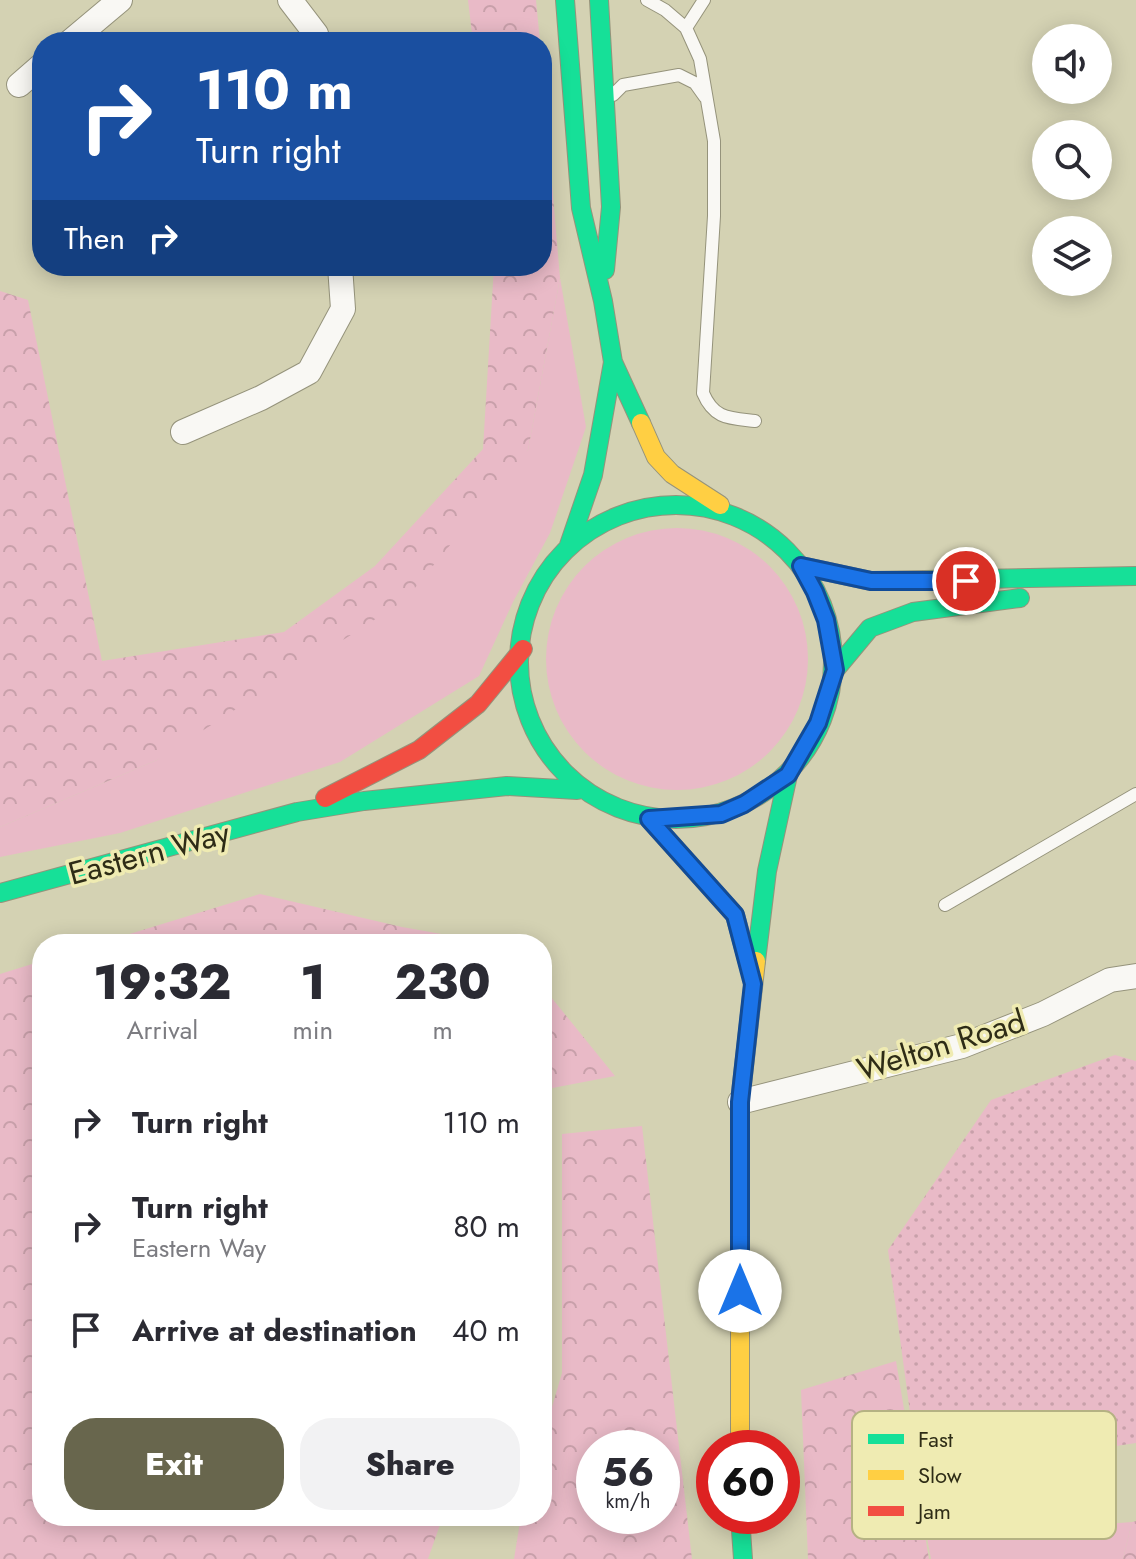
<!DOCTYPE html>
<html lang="en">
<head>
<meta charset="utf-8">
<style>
  :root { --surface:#fff; --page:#f2f2f3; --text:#2b2b33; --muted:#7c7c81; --accent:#68664d }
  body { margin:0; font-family:Jost,sans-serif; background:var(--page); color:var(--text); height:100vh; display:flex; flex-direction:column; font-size:30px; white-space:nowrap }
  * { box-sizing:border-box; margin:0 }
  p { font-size:26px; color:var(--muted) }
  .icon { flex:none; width:44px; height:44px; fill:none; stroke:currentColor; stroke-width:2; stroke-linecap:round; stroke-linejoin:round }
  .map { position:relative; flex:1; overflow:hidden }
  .drawer { position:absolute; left:32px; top:934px; width:520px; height:592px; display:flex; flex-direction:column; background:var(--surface); border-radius:32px; box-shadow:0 4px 20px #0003 }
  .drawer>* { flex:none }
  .top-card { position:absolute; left:32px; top:32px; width:520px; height:244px; border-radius:32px; box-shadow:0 4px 20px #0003; background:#1a4fa0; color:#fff; overflow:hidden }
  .buttons { position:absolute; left:1032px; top:24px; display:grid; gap:16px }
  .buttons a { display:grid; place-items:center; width:80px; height:80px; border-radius:50%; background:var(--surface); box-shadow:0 4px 20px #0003; font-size:40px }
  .speed { position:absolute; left:576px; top:1430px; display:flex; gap:16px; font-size:40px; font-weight:700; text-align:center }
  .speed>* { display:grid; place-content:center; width:104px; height:104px; border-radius:50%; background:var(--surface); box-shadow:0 4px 20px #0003; line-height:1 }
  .speed small { font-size:20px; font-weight:400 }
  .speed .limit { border:12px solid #d22; background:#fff; color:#111 }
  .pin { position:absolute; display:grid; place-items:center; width:68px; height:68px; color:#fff; margin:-34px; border:4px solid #fff; border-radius:50%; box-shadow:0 2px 8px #0007 }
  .me { position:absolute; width:88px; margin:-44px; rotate:0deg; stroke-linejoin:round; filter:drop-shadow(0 0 6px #0008) }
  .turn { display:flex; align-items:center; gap:28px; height:168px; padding:0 32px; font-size:36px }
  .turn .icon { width:104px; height:104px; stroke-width:2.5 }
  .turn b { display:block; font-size:56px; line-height:68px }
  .then { display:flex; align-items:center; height:76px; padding:0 32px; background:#0003; gap:16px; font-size:30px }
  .eta { display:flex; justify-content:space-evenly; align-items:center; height:136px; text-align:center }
  .eta b { font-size:48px; font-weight:800; line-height:56px }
  .primary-button { display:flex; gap:16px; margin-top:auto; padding:16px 32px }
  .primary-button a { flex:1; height:92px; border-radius:32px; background:var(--accent); color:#fff; font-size:32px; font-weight:800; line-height:92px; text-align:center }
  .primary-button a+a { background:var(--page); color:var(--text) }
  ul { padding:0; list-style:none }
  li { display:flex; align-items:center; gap:24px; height:104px; padding:0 32px }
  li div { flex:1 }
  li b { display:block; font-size:30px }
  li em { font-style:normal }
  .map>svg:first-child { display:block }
  .green { fill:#e9bac7 }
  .forest { fill:url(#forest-crowns); fill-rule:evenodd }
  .garden { fill:url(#garden-dots) }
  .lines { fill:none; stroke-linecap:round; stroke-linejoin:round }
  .lane-casing { stroke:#95937b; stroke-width:14 }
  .street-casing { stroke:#95937b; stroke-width:26 }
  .fast-casing { stroke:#95937b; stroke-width:20 }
  .slow-casing { stroke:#95937b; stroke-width:20 }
  .jam-casing { stroke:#95937b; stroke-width:20 }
  .lane { stroke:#f9f8f4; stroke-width:12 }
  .street { stroke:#f9f8f4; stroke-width:24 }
  .fast { stroke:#16e098; stroke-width:18 }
  .slow { stroke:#ffcf43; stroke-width:18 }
  .jam { stroke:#f24e42; stroke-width:18 }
  .route-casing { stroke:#114b97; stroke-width:20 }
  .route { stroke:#1a73e8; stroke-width:14 }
  .labels { text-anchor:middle; stroke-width:7; stroke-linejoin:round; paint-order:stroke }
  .street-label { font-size:32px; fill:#2e2c16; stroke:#efebb2 }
  .key { fill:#efebb2; stroke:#b5b283; stroke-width:2 }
  .key-label { font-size:22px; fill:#2e2c16 }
</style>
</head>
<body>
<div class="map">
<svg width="1136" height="1559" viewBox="0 0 1136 1559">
  <defs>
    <pattern id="forest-crowns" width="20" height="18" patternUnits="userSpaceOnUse" patternTransform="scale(2)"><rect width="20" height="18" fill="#e9bac7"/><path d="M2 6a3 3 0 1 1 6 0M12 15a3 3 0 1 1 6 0" fill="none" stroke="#c8a0aa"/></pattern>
    <pattern id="garden-dots" width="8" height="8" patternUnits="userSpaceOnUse" patternTransform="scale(2)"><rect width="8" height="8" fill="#e9bac7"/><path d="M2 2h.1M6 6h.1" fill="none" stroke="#c8a0aa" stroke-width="1.8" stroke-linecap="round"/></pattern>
  </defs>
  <rect width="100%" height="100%" fill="#d4d2b3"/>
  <path class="green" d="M 560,278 L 586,427 L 550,533 L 513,602 L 479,676 L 340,762 L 120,833 L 0,857 L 0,827 L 157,760 L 528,450 Z
    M546 659a131 131 0 1 1 262 0a131 131 0 1 1-262 0Z
    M 1132,1522 L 1123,1559 L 931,1559 L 927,1538 Z"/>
  <path class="forest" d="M 468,0 L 536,0 L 540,42 L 473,42 Z
    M 542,66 L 560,278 L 528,450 L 405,600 L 157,760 L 0,827 L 0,291 L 28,300 L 102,661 L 284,632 L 375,566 L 483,449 L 494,266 L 542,266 Z
    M 260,894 L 402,927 L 498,944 L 97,944 Z
    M 42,961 L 42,1516 L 443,1516 L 428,1559 L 0,1559 L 0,974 Z
    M 542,986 L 615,1076 L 542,1090 Z
    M 642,1126 L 692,1559 L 514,1559 L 521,1516 L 542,1516 L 542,1441 L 562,1373 L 562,1134 ZM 662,1448 L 662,1516 L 594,1516 L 594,1448 Z
    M 896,1361 L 929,1559 L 808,1559 L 801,1390 Z
    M 1136,1521 L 1136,1559 L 1123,1559 L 1132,1522 Z"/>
  <path class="garden" d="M 1115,1055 L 1136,1061 L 1136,1443 L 1050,1456 L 1060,1527 L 927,1538 L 888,1250 L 991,1100 Z"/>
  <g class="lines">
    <g class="lane-casing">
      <path id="lane" d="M 647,0 L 665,10 L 686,28 L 700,59 L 714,141 L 714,216 L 703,393 C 714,419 729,418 755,421
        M 686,28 L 704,0
        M 613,95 L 623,85 L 679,75 L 695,83 L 705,97
        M 945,905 L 1136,794"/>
    </g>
    <g class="street-casing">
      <path id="street" d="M 290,0 L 316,34 L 318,42
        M 70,42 L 120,0
        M 19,85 L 42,65
        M 183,432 L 261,398 L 309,372 L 343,309 L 340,266
        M 740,1102 L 962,1046 L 1043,1014 L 1110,980 L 1136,976"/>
    </g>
    <g class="fast-casing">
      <path id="fast" d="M 565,0 L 581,208 L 603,301 L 613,362 L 641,423
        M 599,0 L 611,207 L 605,270
        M519 662a157 157 0 1 1 314 0a157 157 0 1 1-314 0Z
        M 569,545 L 593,475 L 613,362
        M 801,566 L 871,581 L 1136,576
        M 835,670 L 870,628 L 913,612 L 1020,598
        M 0,893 L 297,812 L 364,801 L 507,786 L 577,790
        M 756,961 L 767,871 L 788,775
        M 740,1516 L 743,1559"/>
    </g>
    <g class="slow-casing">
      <path id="slow" d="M 641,423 L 656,457 L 672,474 L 720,505
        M 649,819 L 735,915 L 748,963
        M 740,1448 L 740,1102 L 756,961"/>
    </g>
    <g class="jam-casing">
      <path id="jam" d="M 325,798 L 419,750 L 478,704 L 523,649"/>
    </g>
    <use href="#lane" class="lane"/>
    <use href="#street" class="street"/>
    <use href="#fast" class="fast"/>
    <use href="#slow" class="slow"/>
    <use href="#jam" class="jam"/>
  </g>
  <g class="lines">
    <g class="route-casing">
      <path id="route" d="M 740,1291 L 740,1102 L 753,984 L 735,915 L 649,819 L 721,814 L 744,804 L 788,775 L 818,723 L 835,670 L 826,620 L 815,592 L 801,566 L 871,581 L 966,581"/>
    </g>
    <use href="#route" class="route"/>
  </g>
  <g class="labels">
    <g class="street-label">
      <text transform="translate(149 853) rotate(-15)" y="11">Eastern Way</text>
      <text transform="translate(941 1045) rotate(-17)" y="11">Welton Road</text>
    </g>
  </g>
  <rect x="852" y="1411" width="264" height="128" rx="12" class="key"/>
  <rect x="868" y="1434" width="36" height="10" fill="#16e098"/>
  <rect x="868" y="1470" width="36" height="10" fill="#ffcf43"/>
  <rect x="868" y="1506" width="36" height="10" fill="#f24e42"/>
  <g class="key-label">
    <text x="918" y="1447">Fast</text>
    <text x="918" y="1483">Slow</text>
    <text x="918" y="1519">Jam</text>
  </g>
</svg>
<div class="buttons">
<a><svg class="icon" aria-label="sound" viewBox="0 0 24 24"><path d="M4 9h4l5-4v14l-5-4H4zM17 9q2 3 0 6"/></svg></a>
<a><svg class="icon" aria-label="search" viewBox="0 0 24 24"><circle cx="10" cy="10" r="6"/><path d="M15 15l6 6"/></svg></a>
<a><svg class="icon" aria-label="layers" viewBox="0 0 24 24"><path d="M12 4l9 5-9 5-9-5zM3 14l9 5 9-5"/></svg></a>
</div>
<div class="speed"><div>56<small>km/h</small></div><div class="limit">60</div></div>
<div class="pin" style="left:966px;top:581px;background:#d93025"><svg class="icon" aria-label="arrive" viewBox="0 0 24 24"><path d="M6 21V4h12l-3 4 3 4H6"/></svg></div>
<svg class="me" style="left:740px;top:1291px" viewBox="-20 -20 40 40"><circle r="19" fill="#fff"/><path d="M0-13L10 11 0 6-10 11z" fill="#1a73e8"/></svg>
<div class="top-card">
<div class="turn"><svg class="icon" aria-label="right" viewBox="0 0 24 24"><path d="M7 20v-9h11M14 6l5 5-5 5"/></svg><div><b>110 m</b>Turn right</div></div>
<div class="then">Then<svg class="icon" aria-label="right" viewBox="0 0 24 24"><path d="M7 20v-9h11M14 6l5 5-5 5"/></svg></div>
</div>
<section class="drawer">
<div class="eta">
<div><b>19:32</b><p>Arrival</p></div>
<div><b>1</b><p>min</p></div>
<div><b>230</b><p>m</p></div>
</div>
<ul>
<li><svg class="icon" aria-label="right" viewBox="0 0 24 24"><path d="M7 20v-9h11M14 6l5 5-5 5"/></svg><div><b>Turn right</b></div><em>110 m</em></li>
<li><svg class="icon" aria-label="right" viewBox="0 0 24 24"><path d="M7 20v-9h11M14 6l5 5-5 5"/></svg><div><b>Turn right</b><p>Eastern Way</p></div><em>80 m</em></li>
<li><svg class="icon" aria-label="arrive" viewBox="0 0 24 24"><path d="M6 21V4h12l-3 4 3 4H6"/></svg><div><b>Arrive at destination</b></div><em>40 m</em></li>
</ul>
<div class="primary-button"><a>Exit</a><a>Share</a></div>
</section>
</div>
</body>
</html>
